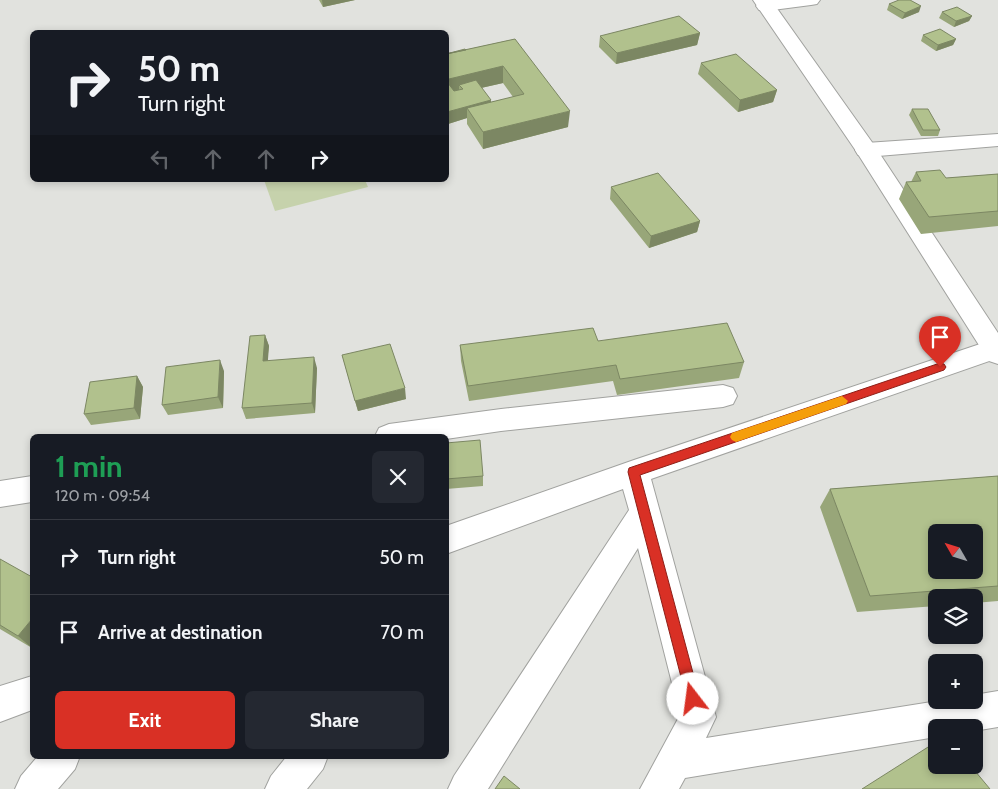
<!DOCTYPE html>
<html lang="en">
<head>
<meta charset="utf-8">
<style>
  :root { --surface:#171b24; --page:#242831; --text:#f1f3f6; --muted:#9ea1a6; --line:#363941; --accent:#d93025 }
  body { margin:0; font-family:Cabin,sans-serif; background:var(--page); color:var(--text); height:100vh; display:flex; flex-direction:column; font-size:19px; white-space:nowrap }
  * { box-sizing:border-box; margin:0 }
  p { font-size:16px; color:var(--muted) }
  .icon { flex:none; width:28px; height:28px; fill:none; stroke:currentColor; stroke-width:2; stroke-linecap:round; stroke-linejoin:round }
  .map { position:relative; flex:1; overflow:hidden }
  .sheet { position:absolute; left:30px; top:434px; width:419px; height:325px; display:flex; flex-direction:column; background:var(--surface); border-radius:8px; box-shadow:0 2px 8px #0003 }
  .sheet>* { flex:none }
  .guide { position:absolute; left:30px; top:30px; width:419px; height:152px; border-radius:8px; box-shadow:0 2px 8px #0003; background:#171b24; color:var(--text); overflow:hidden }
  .needle { width:32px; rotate:309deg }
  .controls { position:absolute; left:928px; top:524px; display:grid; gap:10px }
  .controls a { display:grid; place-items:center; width:55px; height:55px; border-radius:8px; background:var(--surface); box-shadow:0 2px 8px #0003; font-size:25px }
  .pin { position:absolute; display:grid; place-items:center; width:42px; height:42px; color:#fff; margin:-51px -21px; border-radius:50% 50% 50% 0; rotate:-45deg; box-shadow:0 0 5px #0007 }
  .pin .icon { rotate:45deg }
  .me { position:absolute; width:55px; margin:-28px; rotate:345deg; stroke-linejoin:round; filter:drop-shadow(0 0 4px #0008) }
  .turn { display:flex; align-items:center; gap:18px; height:105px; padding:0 25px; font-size:22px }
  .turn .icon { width:65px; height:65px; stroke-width:2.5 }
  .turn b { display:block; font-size:35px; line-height:42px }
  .lanes { display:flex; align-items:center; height:48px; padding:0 25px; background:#0003; justify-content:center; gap:25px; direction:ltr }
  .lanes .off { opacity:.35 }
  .round { display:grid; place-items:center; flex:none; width:52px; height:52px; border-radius:8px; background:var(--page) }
  .headline { display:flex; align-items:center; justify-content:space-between; height:85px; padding:0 25px }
  h1 { font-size:30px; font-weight:700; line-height:38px; color:#1e9e55 }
  .cta { display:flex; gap:10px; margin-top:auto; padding:10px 25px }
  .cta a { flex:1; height:58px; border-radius:8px; background:var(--accent); color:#fff; font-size:20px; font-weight:700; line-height:58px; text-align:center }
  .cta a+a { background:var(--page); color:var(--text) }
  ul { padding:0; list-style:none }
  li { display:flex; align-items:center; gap:15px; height:75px; padding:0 25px; border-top:1px solid var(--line) }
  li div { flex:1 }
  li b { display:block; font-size:19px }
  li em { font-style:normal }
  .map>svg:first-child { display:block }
  .green { fill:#c6d2ac }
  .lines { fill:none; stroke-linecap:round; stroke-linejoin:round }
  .minor-casing { stroke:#a1a29f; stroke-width:2 }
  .secondary-casing { stroke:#a1a29f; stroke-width:2 }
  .minor { fill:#fff; fill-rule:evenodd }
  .secondary { fill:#fff; fill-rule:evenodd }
  .wall { fill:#98a679; fill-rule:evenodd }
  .shaded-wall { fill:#7c8763 }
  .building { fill:#b1c18d; stroke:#7c8763; fill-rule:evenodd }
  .route { fill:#d93025; stroke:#8d1f18 }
  .slow { fill:#f59e0b }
</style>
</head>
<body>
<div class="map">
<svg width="998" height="789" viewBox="0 0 998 789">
  <rect width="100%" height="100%" fill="#e1e2de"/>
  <path class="green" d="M 264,180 L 365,180 L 368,187 L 275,211 Z"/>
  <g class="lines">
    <g class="minor-casing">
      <path id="minor" d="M 770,0 L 820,0 L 817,4 L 811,5 L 765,11 L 759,10 L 756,6 L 759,2 Z
        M 998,134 L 998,146 L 866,157 L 858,155 L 855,150 L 858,145 L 866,143 Z
        M 998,338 L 998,358 L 651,479 L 716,717 L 706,738 L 944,700 L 974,700 L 974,695 L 998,691 L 998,727 L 974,731 L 974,728 L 936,728 L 936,737 L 685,778 L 679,789 L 640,789 L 680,715 L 638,548 L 488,789 L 448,789 L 454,776 L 629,510 L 623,489 L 446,554 L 446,526 L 634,460 Z
        M 723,385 L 733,388 L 737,396 L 733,404 L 723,407 L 501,431 L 446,439 L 446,436 L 375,436 L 379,428 L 389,424 L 501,409 Z
        M 32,476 L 32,502 L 0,507 L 0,481 Z
        M 32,676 L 32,710 L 0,722 L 0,686 Z
        M 38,756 L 80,756 L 75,769 L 58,789 L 15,789 L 21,776 Z
        M 287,756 L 328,756 L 323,769 L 307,789 L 265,789 L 271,776 Z"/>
    </g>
    <g class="secondary-casing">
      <path id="secondary" d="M 753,0 L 771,0 L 874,145 L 998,333 L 998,364 L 989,361 L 856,151 Z"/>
    </g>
    <use href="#minor" class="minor"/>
    <use href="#secondary" class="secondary"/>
  </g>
  <path class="wall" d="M 319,0 L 355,0 L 323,7 Z
    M 889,4 L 919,12 L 902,19 L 887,10 Z
    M 942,12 L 972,16 L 969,21 L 954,27 L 939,18 Z
    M 700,33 L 697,45 L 616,64 L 599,47 L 600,36 Z
    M 923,35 L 956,39 L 953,45 L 936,51 L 921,41 Z
    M 515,39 L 568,127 L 483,149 L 467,124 L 467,118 L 448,124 L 446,121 L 446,54 ZM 503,83 L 513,97 L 491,102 L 481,88 Z
    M 701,63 L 777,90 L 773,102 L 738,112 L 698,74 Z
    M 912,109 L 940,130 L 938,136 L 921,136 L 909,115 Z
    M 916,172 L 946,178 L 998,174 L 998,226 L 921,234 L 899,199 L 906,182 L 911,182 Z
    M 611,187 L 700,221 L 697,232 L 649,248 L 610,199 Z
    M 265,335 L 269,346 L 267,361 L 317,368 L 315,413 L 246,419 L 242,408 Z
    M 598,341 L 744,362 L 739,378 L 617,395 L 613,381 L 469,401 L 461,361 L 460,345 Z
    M 342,355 L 406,399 L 358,411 Z
    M 224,371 L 223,408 L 168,415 L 162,405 Z
    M 137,376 L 143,387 L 140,419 L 91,425 L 84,414 Z
    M 446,443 L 483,476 L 483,486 L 446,489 Z
    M 998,476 L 998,601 L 974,603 L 974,598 L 936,598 L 936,606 L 857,612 L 820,507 L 830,489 Z
    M 0,559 L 32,648 L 0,629 Z"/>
  <path class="shaded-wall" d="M 322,0 L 355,0 L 323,7 Z
    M 921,6 L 919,12 L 902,19 L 905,13 Z
    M 972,16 L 969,21 L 954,27 L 956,21 Z
    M 700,33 L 697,45 L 616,64 L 617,53 Z
    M 956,39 L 953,45 L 936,51 L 938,45 Z
    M 503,66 L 503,83 L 463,92 L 463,89 L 459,85 L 459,93 L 450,95 L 449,79 Z
    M 777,90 L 773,102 L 738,112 L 740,100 Z
    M 491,100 L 491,112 L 467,108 L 467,118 L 448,124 L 447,112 Z
    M 570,111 L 568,127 L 483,149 L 483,132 Z
    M 700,221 L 697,232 L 649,248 L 651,236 Z
    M 265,335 L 269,346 L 267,372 L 263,361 Z
    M 314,357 L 317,368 L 315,413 L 312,403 Z
    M 220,360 L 224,371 L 223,408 L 218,397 Z
    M 137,376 L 143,387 L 140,419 L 134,408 Z
    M 405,388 L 406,399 L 358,411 L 355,401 Z
    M 32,619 L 32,648 L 18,636 Z"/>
  <path class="building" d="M 899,0 L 910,0 L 921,6 L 905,13 L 889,4 Z
    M 957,7 L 972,16 L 956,21 L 942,12 Z
    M 679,16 L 700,33 L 617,53 L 600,36 Z
    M 940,29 L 956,39 L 938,45 L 923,35 Z
    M 515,39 L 570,111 L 483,132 L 467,108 L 524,94 L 503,66 L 449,79 L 446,75 L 446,54 Z
    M 465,49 L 466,50 L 446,54 Z
    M 736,54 L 777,90 L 740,100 L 701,63 Z
    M 476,80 L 491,100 L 447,112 L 446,111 L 446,84 L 448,83 L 454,91 L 463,89 L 459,85 Z
    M 912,109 L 928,109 L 940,130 L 923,130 Z
    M 940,170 L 946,178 L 998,174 L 998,211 L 929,217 L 906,182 L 921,181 L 916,172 Z
    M 658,173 L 700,221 L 651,236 L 611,187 Z
    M 727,323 L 744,362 L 620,379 L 616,365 L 468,386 L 460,345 L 593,328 L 598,341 Z
    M 265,335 L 263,361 L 314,357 L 312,403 L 242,408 L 250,336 Z
    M 390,344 L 405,388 L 355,401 L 342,355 Z
    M 220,360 L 218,397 L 162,405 L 166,367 Z
    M 137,376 L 134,408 L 84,414 L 90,382 Z
    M 480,440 L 483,476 L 446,479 L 446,443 Z
    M 998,476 L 998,586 L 870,596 L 830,489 ZM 936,532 L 974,532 L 974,570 L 936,570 Z
    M 0,559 L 32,577 L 32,619 L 18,636 L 0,625 Z
    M 936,742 L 936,765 L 970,765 L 990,789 L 862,789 Z
    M 504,776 L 520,789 L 495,789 Z"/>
  <path class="route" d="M 940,363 L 944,364 L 946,367 L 944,370 L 640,475 L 700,699 L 698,704 L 693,706 L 688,704 L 628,472 L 629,468 Z"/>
  <path class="slow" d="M 842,396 L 848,401 L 846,404 L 736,442 L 732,440 L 730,437 L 732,433 Z"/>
</svg>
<div class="controls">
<a><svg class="needle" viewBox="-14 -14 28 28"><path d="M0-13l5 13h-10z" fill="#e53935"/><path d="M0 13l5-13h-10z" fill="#9ea1a6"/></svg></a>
<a><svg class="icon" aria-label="layers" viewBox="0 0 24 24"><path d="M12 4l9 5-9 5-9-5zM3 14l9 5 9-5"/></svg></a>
<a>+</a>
<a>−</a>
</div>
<div class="pin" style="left:940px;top:367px;background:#d93025"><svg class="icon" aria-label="arrive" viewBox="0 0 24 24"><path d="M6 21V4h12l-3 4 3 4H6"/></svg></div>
<svg class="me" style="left:693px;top:699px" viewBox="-20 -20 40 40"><circle r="19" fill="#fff"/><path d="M0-13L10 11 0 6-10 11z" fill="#d93025"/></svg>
<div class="guide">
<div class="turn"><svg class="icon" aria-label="right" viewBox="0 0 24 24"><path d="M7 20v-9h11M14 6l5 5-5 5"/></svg><div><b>50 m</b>Turn right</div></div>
<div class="lanes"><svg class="icon off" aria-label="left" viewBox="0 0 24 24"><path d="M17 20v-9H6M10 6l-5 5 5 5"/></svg><svg class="icon off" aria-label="ahead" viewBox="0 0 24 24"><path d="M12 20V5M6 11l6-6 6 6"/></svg><svg class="icon off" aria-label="ahead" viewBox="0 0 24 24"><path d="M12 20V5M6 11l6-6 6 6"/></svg><svg class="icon" aria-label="right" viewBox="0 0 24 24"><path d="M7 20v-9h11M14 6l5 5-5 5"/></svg></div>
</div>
<section class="sheet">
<div class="headline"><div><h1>1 min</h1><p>120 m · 09:54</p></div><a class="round"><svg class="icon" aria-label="close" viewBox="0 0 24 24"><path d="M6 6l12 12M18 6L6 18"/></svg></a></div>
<ul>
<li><svg class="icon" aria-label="right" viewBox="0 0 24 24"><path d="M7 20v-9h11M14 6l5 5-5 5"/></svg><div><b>Turn right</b></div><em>50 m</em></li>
<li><svg class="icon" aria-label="arrive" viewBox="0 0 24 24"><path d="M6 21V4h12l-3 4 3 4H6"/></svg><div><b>Arrive at destination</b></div><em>70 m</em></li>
</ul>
<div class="cta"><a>Exit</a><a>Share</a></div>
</section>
</div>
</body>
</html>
